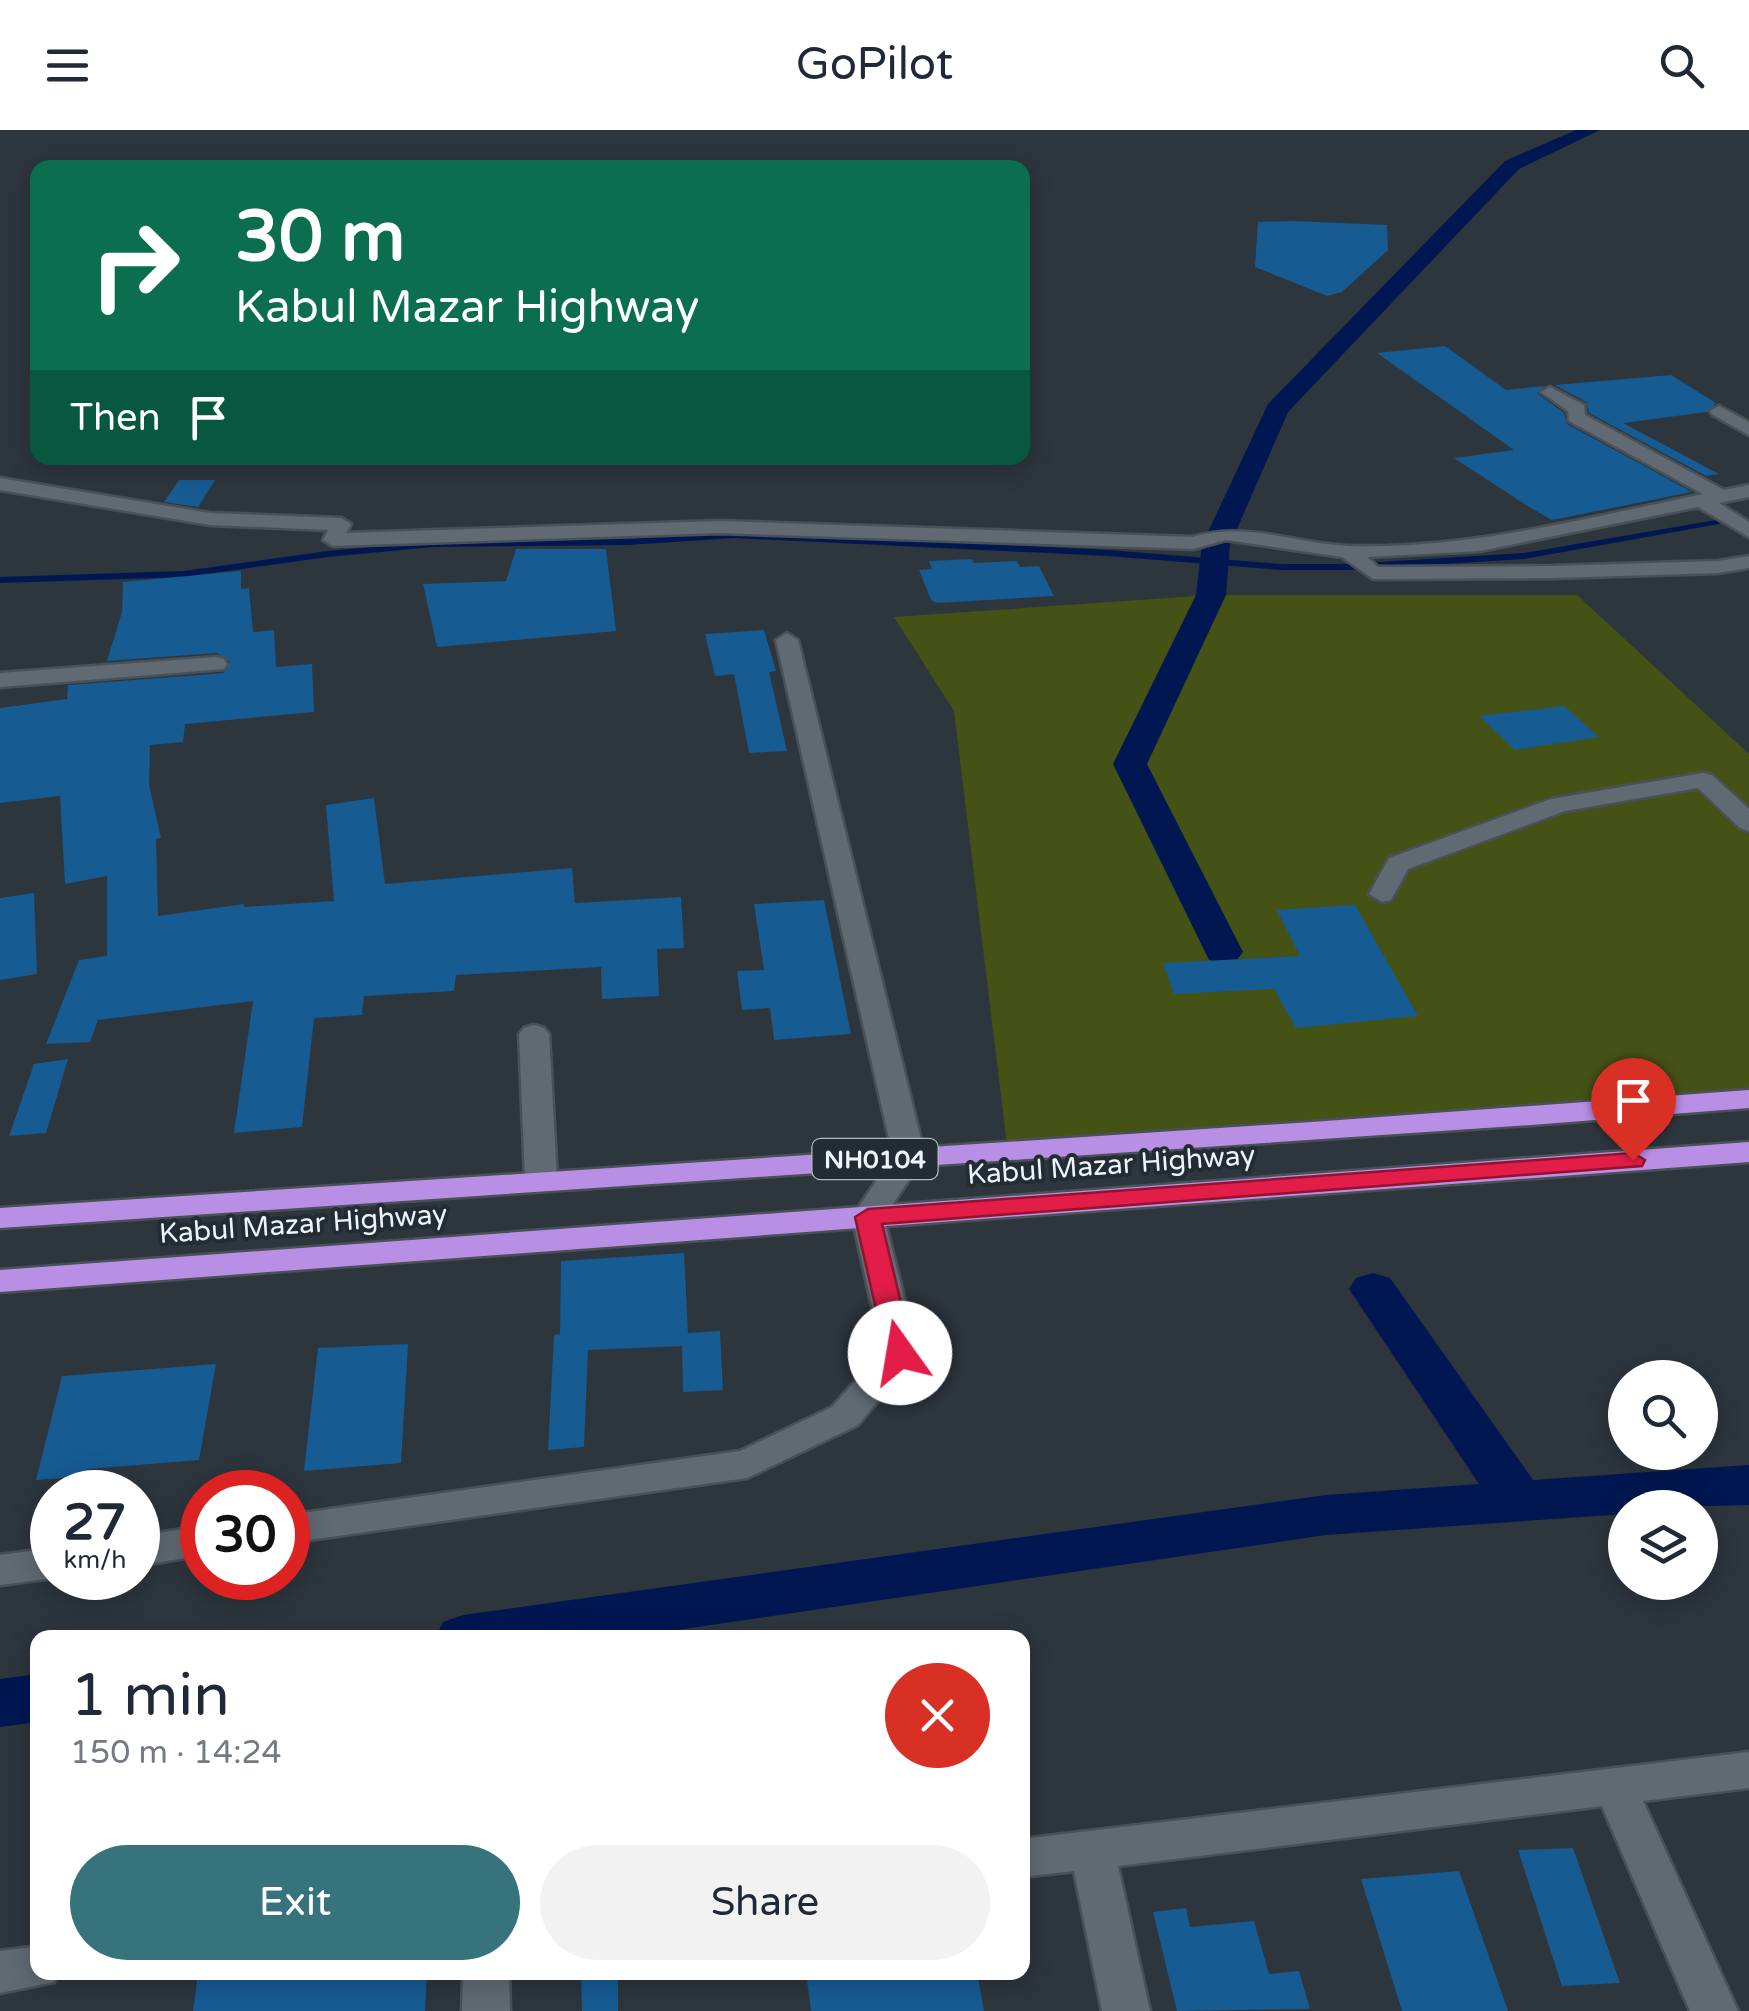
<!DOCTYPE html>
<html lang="en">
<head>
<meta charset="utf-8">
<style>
  :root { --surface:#fff; --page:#f2f2f3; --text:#1f2937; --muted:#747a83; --accent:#36737c }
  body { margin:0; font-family:"Varela Round",sans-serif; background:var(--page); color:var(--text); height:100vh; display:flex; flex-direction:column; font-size:38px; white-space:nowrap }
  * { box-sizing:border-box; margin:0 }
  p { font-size:32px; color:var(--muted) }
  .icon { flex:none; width:55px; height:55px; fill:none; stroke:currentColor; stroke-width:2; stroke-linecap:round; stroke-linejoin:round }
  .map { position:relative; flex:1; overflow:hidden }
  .details { position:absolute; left:30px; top:1500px; width:1000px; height:350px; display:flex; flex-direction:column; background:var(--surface); border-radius:20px; box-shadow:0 5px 25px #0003 }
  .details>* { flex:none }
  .hud { position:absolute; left:30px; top:30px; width:1000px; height:305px; border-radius:20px; box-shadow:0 5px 25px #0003; background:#0b6e4f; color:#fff; overflow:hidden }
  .fabs { position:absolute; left:1608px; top:1230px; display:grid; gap:20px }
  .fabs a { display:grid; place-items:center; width:110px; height:110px; border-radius:50%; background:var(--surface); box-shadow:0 5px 25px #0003; font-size:50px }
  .speed { position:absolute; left:30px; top:1340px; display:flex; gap:20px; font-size:50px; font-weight:700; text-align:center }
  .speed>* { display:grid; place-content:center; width:130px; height:130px; border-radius:50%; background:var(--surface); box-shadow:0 5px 25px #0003; line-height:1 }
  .speed small { font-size:25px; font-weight:400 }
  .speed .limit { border:15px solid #d22; background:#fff; color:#111 }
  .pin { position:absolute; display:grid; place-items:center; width:85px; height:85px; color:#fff; margin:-102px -42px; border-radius:50% 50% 50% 0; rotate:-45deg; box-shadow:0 0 10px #0007 }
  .pin .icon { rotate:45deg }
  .me { position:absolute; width:110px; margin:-55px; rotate:347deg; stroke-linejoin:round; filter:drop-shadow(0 0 8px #0008) }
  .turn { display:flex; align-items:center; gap:35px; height:210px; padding:0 40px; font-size:45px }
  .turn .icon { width:130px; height:130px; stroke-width:2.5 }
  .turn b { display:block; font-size:70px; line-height:85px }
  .then { display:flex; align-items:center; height:95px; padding:0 40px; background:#0003; gap:20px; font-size:38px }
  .round { display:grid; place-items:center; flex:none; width:105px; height:105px; border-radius:52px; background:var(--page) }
  .headline { display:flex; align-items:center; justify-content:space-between; height:170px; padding:0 40px }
  h1 { font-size:60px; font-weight:600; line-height:75px }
  .primary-button { display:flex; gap:20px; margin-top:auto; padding:20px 40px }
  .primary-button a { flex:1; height:115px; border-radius:60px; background:var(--accent); color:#fff; font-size:40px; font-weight:600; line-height:115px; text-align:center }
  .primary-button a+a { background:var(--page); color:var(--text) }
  header { display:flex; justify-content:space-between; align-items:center; height:130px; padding:0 40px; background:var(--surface); font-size:45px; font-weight:600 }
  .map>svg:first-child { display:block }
  .green { fill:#455215 }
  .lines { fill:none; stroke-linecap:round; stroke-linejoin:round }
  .stream { fill:#001751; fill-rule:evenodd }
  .canal { fill:#001751; fill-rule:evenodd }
  .building { fill:#165b92 }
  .minor-casing { stroke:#495157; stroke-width:5 }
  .highway-casing { stroke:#495157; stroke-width:5 }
  .minor { fill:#616a73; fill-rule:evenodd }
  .highway { fill:#b98fe5; fill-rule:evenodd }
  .route { fill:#e11d48; stroke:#92132f; stroke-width:2.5 }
  .labels { text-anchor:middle; stroke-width:8; stroke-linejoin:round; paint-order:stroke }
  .shield { fill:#232b33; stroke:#b1b8be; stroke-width:2.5 }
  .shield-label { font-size:25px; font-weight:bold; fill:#eef4f9 }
  .street-label { font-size:28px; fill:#eef4f9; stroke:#232b33 }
</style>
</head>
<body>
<header><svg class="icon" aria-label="menu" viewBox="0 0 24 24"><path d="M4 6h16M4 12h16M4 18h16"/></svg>GoPilot<svg class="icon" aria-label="search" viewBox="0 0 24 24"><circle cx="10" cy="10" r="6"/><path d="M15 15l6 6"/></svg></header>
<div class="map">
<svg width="1749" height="1881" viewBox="0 0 1749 1881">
  <rect width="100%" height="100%" fill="#2d353d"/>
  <path class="green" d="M 1211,465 L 1577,465 L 1749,624 L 1749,969 L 1009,1031 L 954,581 L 894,487 Z"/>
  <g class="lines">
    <path class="stream" d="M 1716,390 L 1720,392 L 1719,394 L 1524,429 L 1347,440 L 1281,440 L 1108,426 L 734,408 L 628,415 L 433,417 L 328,427 L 184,447 L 0,453 L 0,447 L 184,441 L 328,421 L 433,411 L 628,409 L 734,402 L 1108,420 L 1281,434 L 1347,434 L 1524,423 Z"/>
    <path class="canal" d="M 1576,0 L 1600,0 L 1519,39 L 1288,282 L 1230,415 L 1226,465 L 1147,634 L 1243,822 L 1237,830 L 1223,834 L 1209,830 L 1113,634 L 1196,465 L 1202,415 L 1268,274 L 1505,31 Z
      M 1373,1143 L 1390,1148 L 1533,1350 L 1749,1335 L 1749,1375 L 1625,1378 L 1625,1384 L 1326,1405 L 622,1508 L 435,1508 L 443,1492 L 463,1485 L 1326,1365 L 1479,1354 L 1349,1159 L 1356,1148 Z
      M 38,1544 L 38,1592 L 0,1597 L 0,1549 Z"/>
  </g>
  <path class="building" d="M 1295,91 L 1387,95 L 1388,120 L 1342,162 L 1327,166 L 1255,137 L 1258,92 Z
    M 1445,216 L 1506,260 L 1544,256 L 1537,263 L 1564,283 L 1567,294 L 1692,362 L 1552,390 L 1526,375 L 1454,328 L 1514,320 L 1377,223 Z
    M 1671,245 L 1716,273 L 1707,282 L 1623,293 L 1719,344 L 1706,346 L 1589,283 L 1586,272 L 1555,255 Z
    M 179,350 L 215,350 L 198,377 L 164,372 Z
    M 516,419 L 606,419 L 616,501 L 437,517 L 423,454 L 506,451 Z
    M 972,429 L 974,433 L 1017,431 L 1020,437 L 1039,436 L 1054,466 L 937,473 L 931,470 L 919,440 L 932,439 L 929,431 Z
    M 241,441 L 241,459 L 249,458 L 253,502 L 274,500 L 276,537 L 312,534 L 314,582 L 185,594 L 183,612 L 150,615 L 149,655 L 161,708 L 156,709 L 158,786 L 244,774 L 244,777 L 334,771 L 326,675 L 374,668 L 385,754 L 572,738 L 575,773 L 681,767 L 684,818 L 657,819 L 659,866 L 602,869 L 601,837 L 456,845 L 454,861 L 364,866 L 362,885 L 314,888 L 302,997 L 234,1003 L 253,871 L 98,890 L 90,912 L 46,914 L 79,830 L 107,826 L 107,746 L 65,754 L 60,666 L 0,673 L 0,578 L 67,569 L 68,555 L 224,543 L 230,532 L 217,523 L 107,531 L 122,482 L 123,452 Z
    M 764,500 L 776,541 L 769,542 L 787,621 L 749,623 L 734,544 L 715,546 L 705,504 Z
    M 1564,576 L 1599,607 L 1515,620 L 1479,586 Z
    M 34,763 L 37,844 L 0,850 L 0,768 Z
    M 824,770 L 851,904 L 774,910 L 770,878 L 742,880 L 737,841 L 764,840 L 754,774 Z
    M 1355,775 L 1418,886 L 1296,898 L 1274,859 L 1174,864 L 1163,833 L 1300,826 L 1277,780 Z
    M 68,929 L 46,1003 L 9,1006 L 34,934 Z
    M 684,1123 L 688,1203 L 720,1201 L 723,1260 L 683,1262 L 682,1216 L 588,1220 L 584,1317 L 548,1320 L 554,1205 L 560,1204 L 561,1131 Z
    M 408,1214 L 401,1333 L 304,1341 L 318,1218 Z
    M 216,1234 L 199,1330 L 88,1339 L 87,1346 L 36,1350 L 62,1246 Z
    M 1573,1718 L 1620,1853 L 1562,1856 L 1518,1720 Z
    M 1459,1741 L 1508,1881 L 1402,1881 L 1361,1749 Z
    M 1186,1778 L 1190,1797 L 1254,1791 L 1269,1844 L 1299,1841 L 1310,1879 L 1177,1881 L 1153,1782 Z
    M 427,1842 L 425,1881 L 193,1881 L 198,1844 Z
    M 581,1842 L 618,1842 L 618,1881 L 582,1881 Z
    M 806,1842 L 977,1842 L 984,1881 L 811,1881 Z"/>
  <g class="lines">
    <g class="minor-casing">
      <path id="minor" d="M 1550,257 L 1584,275 L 1585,285 L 1724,360 L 1749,355 L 1749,367 L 1719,373 L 1749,392 L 1749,407 L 1698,377 L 1480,421 L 1367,427 L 1378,437 L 1553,436 L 1718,431 L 1749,426 L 1749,438 L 1718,443 L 1553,448 L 1373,449 L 1342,427 L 1226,410 L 1193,419 L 720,403 L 333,416 L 323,410 L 328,400 L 210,395 L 0,360 L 0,348 L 210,383 L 341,388 L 351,394 L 346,403 L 720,391 L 1192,407 C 1250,391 1293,414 1350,416 C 1469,419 1587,388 1703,364 L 1569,291 L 1568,281 L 1541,262 Z
        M 1719,276 L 1749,292 L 1749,305 L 1713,285 L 1710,281 Z
        M 787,503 L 798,510 L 925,1026 L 884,1087 L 918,1223 L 858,1295 L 747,1348 L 288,1413 L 288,1385 L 740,1321 L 832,1277 L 882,1221 L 852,1087 L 893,1026 L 776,510 Z
        M 216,527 L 224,529 L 227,534 L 224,539 L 0,557 L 0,543 Z
        M 1703,643 L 1712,645 L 1749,679 L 1749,701 L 1740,698 L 1698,658 L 1565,681 L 1408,739 L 1391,770 L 1382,772 L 1369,764 L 1389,728 L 1551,669 Z
        M 534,895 L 544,898 L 549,904 L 557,1049 L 552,1056 L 530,1056 L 525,1049 L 519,904 L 524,898 Z
        M 202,1396 L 202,1425 L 138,1436 L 138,1406 Z
        M 52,1418 L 53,1448 L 0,1455 L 0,1425 Z
        M 1749,1622 L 1749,1658 L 1643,1671 L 1738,1881 L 1690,1881 L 1602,1676 L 1118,1736 L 1150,1881 L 1102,1881 L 1074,1741 L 1022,1747 L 1022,1709 Z
        M 38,1816 L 38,1842 L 59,1842 L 54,1852 L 0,1863 L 0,1821 Z
        M 463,1842 L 509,1842 L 510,1881 L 462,1881 Z"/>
    </g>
    <g class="highway-casing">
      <path id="highway" d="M 1749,960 L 1749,978 L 1531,995 L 0,1098 L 0,1078 L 1312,992 Z
        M 1749,1012 L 1749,1032 L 0,1162 L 0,1140 Z"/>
    </g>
    <use href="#minor" class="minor"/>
    <use href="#highway" class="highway"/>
  </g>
  <path class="route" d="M 1633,1023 L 1645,1030 L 1642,1036 L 882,1094 L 913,1223 L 909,1230 L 890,1230 L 886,1223 L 855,1087 L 868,1079 Z"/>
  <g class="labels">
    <rect class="shield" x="812.5" y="1009" width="125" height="40" rx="8"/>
    <g class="shield-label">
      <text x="875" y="1038">NH0104</text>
    </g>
    <g class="street-label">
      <text transform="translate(1111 1034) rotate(-4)" y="10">Kabul Mazar Highway</text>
      <text transform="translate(303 1093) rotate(-4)" y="10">Kabul Mazar Highway</text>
    </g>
  </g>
</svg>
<div class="fabs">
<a><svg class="icon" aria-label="search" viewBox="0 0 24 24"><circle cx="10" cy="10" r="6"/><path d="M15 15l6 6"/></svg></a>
<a><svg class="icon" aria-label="layers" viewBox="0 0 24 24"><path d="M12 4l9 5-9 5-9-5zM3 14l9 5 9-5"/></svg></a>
</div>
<div class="speed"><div>27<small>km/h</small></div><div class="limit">30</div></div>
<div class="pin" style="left:1633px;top:1030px;background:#d93025"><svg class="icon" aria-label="arrive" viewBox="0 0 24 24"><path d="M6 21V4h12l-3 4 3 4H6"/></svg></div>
<svg class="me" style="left:900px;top:1223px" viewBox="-20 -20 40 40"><circle r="19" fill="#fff"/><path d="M0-13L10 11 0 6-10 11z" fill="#e11d48"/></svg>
<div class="hud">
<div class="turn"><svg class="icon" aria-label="right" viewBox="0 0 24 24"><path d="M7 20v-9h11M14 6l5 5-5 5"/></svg><div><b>30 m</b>Kabul Mazar Highway</div></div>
<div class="then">Then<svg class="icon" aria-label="arrive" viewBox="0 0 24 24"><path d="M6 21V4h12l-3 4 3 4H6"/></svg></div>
</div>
<section class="details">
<div class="headline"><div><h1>1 min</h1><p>150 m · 14:24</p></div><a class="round" style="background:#d93025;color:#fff"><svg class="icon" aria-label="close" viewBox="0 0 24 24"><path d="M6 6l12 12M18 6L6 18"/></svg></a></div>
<div class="primary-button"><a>Exit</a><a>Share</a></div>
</section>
</div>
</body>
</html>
